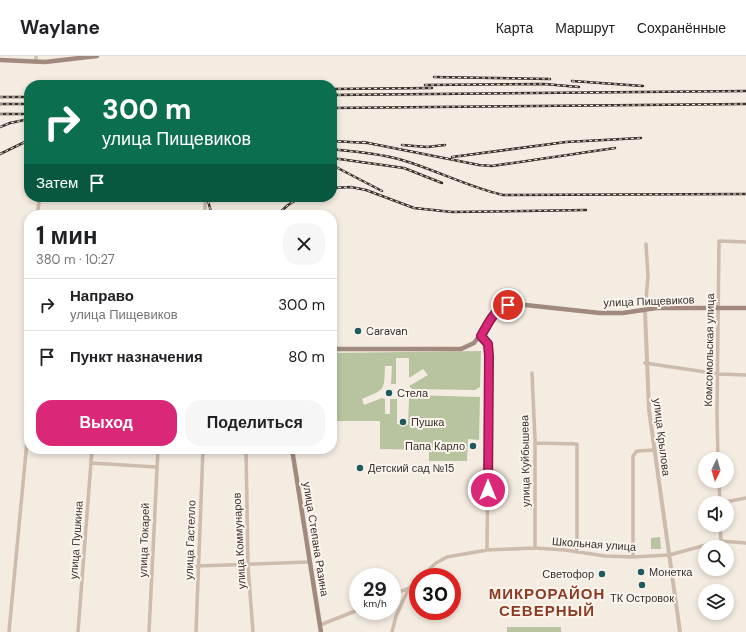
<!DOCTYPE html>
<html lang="ru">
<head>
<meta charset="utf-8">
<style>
  :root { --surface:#fff; --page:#f6f6f6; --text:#202124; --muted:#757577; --line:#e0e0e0; --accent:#db2777 }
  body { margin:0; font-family:"DM Sans",sans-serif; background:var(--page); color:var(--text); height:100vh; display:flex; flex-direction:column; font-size:15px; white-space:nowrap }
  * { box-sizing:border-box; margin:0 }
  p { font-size:13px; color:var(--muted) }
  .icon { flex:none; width:22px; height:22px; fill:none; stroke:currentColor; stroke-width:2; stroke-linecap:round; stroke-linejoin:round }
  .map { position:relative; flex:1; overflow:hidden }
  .side { position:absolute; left:24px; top:154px; width:313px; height:244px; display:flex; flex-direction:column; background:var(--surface); border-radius:16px; box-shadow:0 2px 6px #0003 }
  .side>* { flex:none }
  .banner { position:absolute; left:24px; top:24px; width:313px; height:122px; border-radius:16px; box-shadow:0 2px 6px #0003; background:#0b6e4f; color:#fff; overflow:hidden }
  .needle { width:26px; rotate:185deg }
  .buttons { position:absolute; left:698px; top:396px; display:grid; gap:8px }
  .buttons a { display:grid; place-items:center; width:36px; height:36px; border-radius:50%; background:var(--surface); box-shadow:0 2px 6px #0003; font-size:20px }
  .speed { position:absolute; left:349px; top:512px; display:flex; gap:8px; font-size:20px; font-weight:700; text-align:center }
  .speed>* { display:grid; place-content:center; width:52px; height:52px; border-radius:50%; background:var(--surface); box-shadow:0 2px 6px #0003; line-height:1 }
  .speed small { font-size:10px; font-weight:400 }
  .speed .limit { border:6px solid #d22; background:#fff; color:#111 }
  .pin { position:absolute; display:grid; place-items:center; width:34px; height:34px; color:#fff; margin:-17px; border:2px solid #fff; border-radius:50%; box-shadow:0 1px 4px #0007 }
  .me { position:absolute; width:44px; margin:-22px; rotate:0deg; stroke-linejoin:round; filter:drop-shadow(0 0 3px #0008) }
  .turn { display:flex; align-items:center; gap:14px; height:84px; padding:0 12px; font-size:18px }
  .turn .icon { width:52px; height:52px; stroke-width:2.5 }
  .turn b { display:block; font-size:28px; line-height:34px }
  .then { display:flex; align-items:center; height:38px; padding:0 12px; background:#0003; gap:8px; font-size:15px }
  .round { display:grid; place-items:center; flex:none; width:42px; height:42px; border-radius:16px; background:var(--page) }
  .summary { display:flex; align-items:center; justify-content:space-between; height:68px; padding:0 12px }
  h1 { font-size:24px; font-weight:700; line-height:30px }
  .cta { display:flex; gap:8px; margin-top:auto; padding:8px 12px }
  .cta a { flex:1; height:46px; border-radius:16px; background:var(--accent); color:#fff; font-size:16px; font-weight:700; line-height:46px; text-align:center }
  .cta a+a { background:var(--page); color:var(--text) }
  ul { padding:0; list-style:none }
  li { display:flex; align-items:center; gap:12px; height:52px; padding:0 12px; border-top:1px solid var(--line) }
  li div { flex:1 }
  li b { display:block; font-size:15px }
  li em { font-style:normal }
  header { display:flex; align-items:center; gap:24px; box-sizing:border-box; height:56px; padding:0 20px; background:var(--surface); border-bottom:1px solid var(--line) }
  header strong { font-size:19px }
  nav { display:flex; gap:22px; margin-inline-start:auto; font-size:14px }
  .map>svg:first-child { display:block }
  .green { fill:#b8c4a0 }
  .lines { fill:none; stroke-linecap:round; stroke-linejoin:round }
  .minor { stroke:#cdbbac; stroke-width:3.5 }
  .tertiary { stroke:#cdbbac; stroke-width:4 }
  .secondary { stroke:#a18a7d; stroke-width:4.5 }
  .rail-casing { stroke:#3b302b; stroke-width:2.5 }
  .rail { stroke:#fbf5ee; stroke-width:1; stroke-dasharray:3; stroke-linecap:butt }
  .route-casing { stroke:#8e194d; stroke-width:10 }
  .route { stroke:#db2777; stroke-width:7 }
  .poi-dot { fill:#1f5a5e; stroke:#fbf5ee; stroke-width:1.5 }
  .labels { text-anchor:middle; stroke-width:4; stroke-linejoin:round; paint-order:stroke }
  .street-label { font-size:11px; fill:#3b302b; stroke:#fbf5ee }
  .poi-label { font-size:11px; fill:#3b302b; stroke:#fbf5ee; text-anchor:start }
  .district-label { font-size:15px; font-weight:bold; letter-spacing:1px; fill:#8c3b22; stroke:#fbf5ee }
</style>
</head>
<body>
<header>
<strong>Waylane</strong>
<nav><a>Карта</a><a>Маршрут</a><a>Сохранённые</a></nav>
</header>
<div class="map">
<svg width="746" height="576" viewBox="0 0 746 576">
  <rect width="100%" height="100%" fill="#f4ebe1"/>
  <path class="green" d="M 481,295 L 480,331 L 475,334 L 412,333 L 409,330 L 428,319 L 423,313 L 409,322 L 409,302 L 396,302 L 396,328 L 391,328 L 392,310 L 385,310 C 384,336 385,333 362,343 L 364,349 L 382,342 L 385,343 L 385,358 L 390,358 L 390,343 L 397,343 L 397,368 L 408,369 L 409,343 L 412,339 L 480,341 L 479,384 L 468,383 L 467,405 L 429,405 L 429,394 L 380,393 L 380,365 L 332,365 L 332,297 Z
    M 660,481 L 661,493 L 651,493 L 651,482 Z
    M 507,571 L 561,571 L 561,576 L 507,576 Z"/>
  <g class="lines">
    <path class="minor" d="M 36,6 L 36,0
      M 205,141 L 205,159
      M 37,159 L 39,147
      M 645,255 L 648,220 L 646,188
      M 481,280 L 488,288 L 489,300 L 487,494
      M 645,307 L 719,318 L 746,319
      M 532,317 L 535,383 L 535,492
      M 535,387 L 577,388 L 577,495
      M 246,393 L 248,510 L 253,576
      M 718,403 L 717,359 L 719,185 L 746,186
      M 91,407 L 156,411
      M 719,425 L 720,447
      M 720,447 L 746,442
      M 720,469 L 721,485
      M 633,501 L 633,400 L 637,395 L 655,394
      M 197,510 L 309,506
      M 421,521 L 436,507 L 447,501 L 487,494 L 535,492 L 565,494 L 605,500 L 633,501 L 669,499 L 721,485 L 746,487
      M 392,539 L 409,532 L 418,524
      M 320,569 L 358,554
      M 9,576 L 29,364
      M 78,576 L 92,393
      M 149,576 L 158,393
      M 196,576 L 203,393
      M 392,576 L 396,560 L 409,532"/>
    <path class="tertiary" d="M 645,255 L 649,354 L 680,576"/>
    <path class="secondary" d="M 0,4 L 45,6 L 97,0
      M 332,293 L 461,293 L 474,287 L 501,251 L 516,248 L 600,257 L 623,257 L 656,252 L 746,252
      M 292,393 L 321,576"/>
    <g class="rail-casing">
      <path id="rail" d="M 434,21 L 550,23
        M 572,25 L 643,30
        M 425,29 L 544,28 L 579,31
        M 332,33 L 432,32
        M 332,39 L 746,35
        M 0,41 L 29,41
        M 0,48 L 29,48
        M 332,52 L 746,48
        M 0,58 L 29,58
        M 0,71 L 10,67 L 29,63
        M 332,85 L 368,87
        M 363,86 L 479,109 L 492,110 L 615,92
        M 402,89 L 427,91 L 445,89
        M 332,93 C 355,96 379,97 402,104 C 436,114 468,131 503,139 L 746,138
        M 0,98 L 29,84
        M 452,101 L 566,86 L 641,82
        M 332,102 L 404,112 L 442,127
        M 332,109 L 382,135
        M 332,132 L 351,131 L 366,134 L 414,152 L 452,156 L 586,154
        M 208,145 L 212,159
        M 277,159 L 288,149 L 301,141"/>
    </g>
    <use href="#rail" class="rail"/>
  </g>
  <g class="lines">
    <g class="route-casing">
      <path id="route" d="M 488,434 L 489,300 L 488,288 L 481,280 C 488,268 494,253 508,249"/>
    </g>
    <use href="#route" class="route"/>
  </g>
  <g class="poi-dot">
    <circle cx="358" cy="275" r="4"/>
    <circle cx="389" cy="337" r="4"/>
    <circle cx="403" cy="366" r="4"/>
    <circle cx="473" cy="390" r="4"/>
    <circle cx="360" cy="412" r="4"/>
    <circle cx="641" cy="516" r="4"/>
    <circle cx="602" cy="518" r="4"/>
    <circle cx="642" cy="529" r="4"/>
  </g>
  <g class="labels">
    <g class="street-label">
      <text transform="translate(649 245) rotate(-2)" y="4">улица Пищевиков</text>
      <text transform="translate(709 294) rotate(-89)" y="4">Комсомольская улица</text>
      <text transform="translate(662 381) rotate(83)" y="4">улица Крылова</text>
      <text transform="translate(525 405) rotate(-91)" y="4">улица Куйбышева</text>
      <text transform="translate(316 483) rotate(81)" y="4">улица Степана Разина</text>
      <text transform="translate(76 484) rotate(-86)" y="4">улица Пушкина</text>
      <text transform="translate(144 484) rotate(-88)" y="4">улица Токарей</text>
      <text transform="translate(190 484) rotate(-88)" y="4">улица Гастелло</text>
      <text transform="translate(239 485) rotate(-93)" y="4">улица Коммунаров</text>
      <text transform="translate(594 488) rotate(4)" y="4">Школьная улица</text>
    </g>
    <g class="poi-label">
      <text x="366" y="279">Caravan</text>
      <text x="397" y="341">Стела</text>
      <text x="411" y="370">Пушка</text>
      <text x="465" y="394" text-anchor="end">Папа Карло</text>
      <text x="368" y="416">Детский сад №15</text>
      <text x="649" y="520">Монетка</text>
      <text x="594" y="522" text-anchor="end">Светофор</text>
      <text x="642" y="546" text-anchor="middle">ТК Островок</text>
    </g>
    <g class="district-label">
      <text x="547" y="543">МИКРОРАЙОН<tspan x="547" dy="17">СЕВЕРНЫЙ</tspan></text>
    </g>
  </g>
</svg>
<div class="buttons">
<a><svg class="needle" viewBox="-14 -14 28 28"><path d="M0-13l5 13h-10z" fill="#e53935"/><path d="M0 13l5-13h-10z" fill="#757577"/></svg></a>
<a><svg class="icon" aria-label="sound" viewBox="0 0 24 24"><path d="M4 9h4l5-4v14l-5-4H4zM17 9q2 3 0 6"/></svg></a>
<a><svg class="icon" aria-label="search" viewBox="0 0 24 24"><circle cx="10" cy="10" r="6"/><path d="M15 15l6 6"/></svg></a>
<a><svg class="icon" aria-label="layers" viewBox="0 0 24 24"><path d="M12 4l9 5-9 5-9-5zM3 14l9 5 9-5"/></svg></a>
</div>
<div class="speed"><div>29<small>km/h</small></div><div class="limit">30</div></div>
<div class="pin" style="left:508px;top:249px;background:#d93025"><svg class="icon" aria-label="arrive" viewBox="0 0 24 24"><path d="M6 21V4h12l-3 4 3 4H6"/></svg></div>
<svg class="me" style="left:488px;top:434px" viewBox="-20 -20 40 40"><circle r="17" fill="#db2777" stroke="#fff" stroke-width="3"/><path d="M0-11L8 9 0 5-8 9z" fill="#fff"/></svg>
<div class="banner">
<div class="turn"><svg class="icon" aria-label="right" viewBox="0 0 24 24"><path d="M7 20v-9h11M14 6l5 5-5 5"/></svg><div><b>300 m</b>улица Пищевиков</div></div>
<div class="then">Затем<svg class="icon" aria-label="arrive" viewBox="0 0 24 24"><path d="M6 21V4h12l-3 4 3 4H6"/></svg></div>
</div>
<section class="side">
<div class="summary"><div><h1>1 мин</h1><p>380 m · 10:27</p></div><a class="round"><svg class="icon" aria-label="close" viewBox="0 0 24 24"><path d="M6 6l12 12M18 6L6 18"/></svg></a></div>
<ul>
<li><svg class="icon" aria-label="right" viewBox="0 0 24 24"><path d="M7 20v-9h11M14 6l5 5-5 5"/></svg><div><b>Направо</b><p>улица Пищевиков</p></div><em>300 m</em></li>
<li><svg class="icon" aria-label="arrive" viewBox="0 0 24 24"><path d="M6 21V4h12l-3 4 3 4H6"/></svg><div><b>Пункт назначения</b></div><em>80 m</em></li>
</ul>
<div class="cta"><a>Выход</a><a>Поделиться</a></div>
</section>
</div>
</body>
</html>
